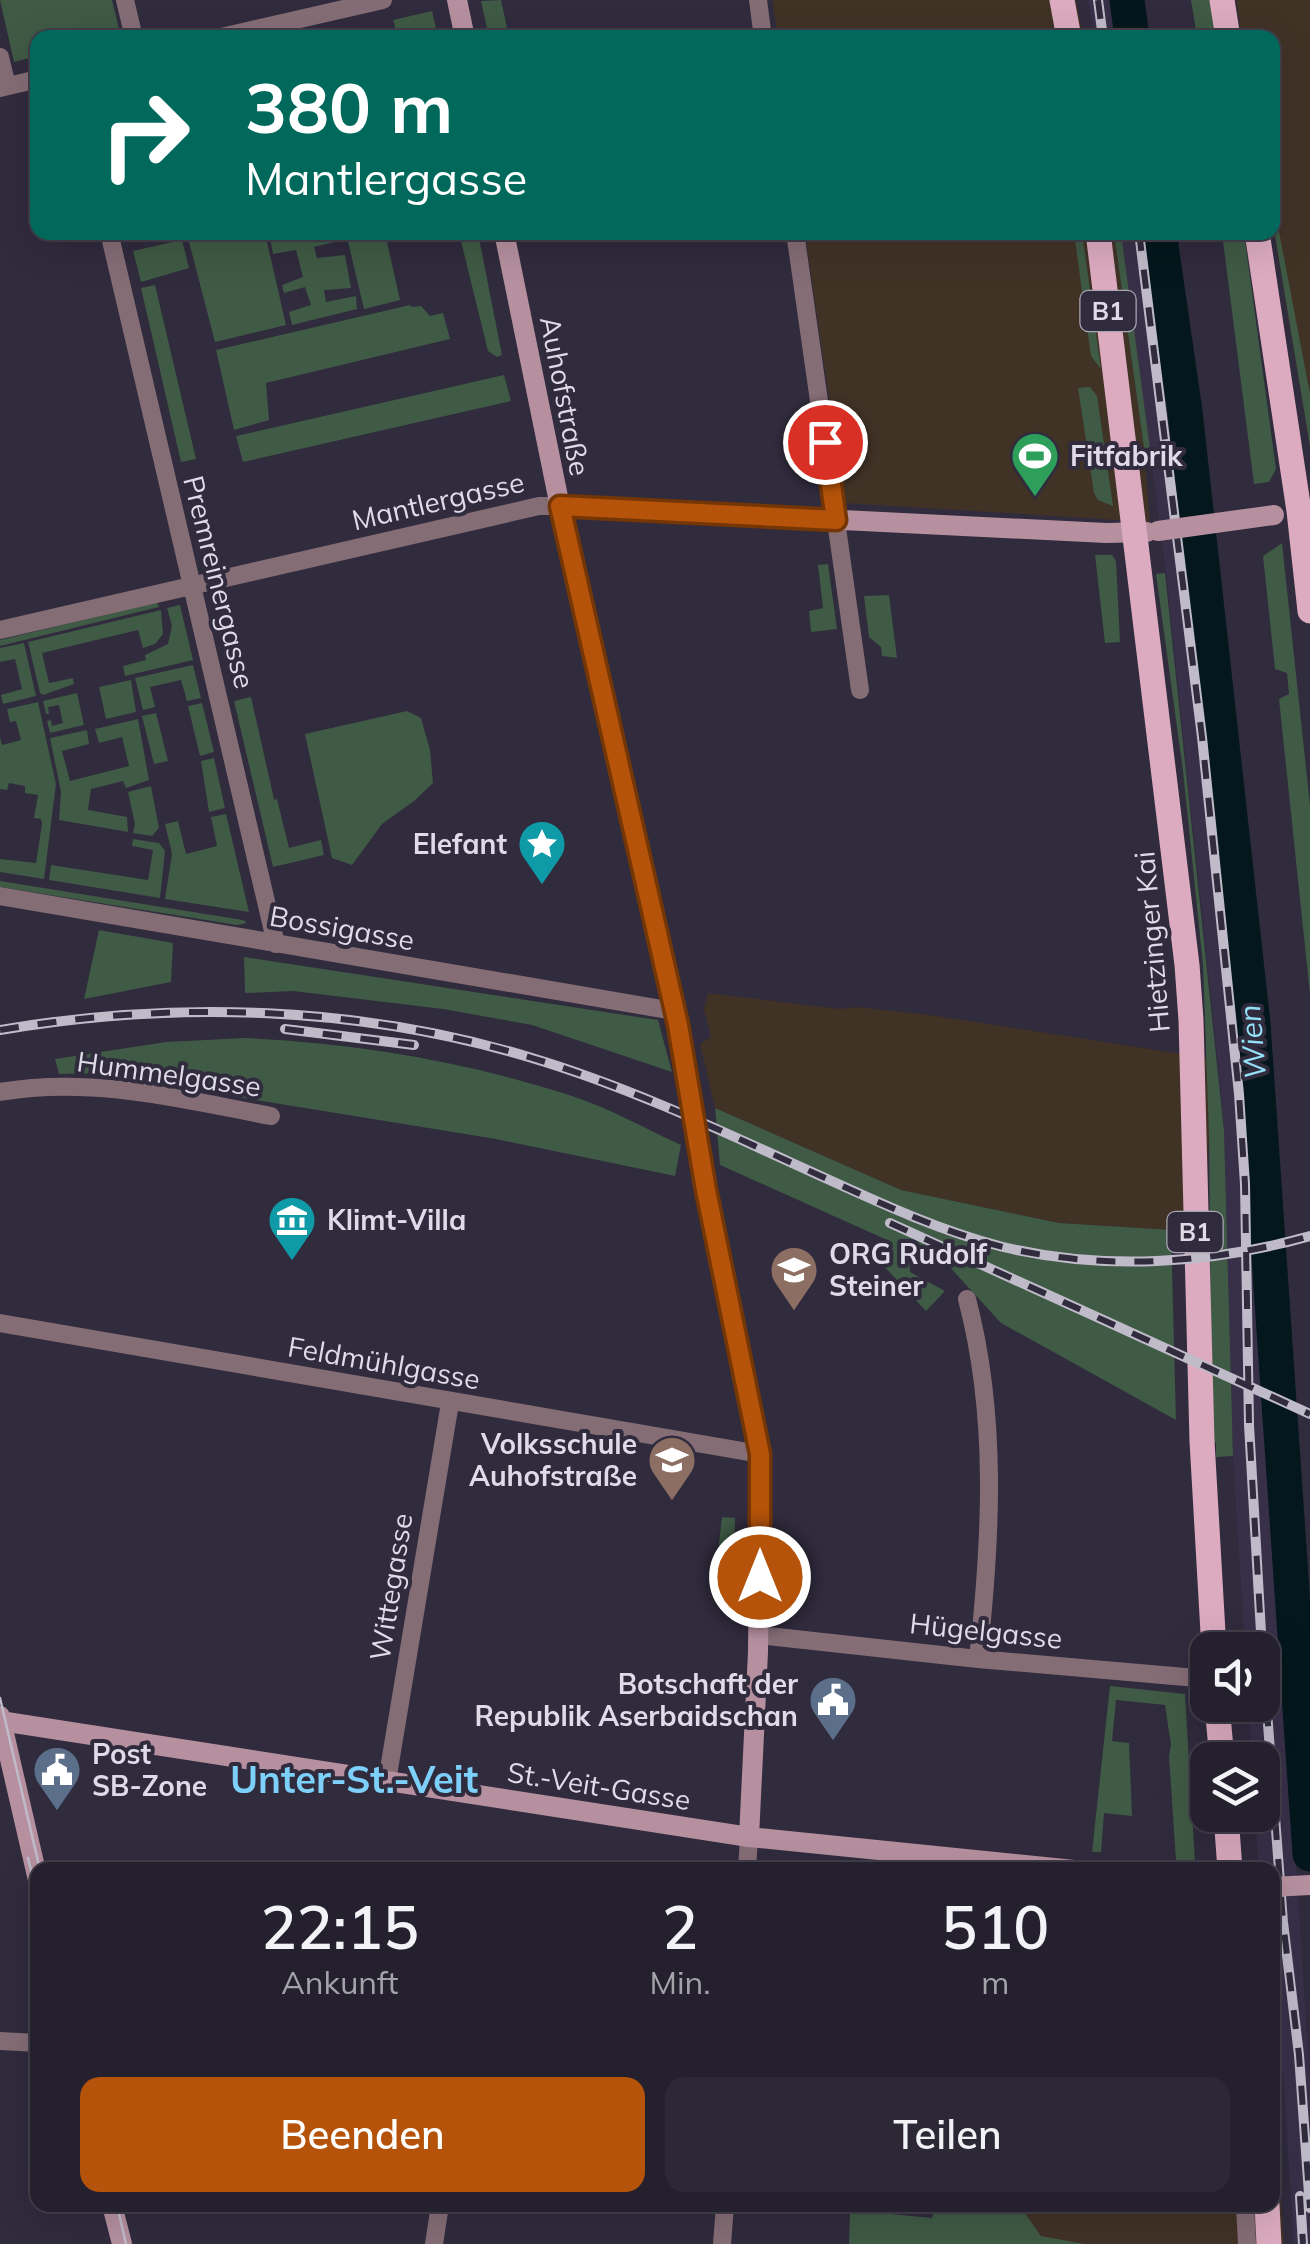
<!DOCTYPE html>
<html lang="de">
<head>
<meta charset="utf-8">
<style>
  :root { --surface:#24202e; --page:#2c2836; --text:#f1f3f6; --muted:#a3a3aa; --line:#413e4a; --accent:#b45309 }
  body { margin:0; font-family:Mulish,sans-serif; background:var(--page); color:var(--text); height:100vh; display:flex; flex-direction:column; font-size:38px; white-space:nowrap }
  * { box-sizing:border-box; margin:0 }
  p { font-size:32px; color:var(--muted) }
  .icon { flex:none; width:55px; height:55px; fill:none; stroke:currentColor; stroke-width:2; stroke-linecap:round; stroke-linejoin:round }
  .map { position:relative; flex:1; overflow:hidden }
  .side { position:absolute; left:30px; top:1862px; width:1250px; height:350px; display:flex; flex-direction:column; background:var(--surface); border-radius:20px; box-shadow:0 10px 40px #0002,0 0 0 2px var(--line) }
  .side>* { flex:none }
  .top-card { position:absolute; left:30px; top:30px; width:1250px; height:210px; border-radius:20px; box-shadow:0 10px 40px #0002,0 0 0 2px var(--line); background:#00695c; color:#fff; overflow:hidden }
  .controls { position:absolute; left:1190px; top:1632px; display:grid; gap:20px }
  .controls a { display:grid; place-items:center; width:90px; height:90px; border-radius:20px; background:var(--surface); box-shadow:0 10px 40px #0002,0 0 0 2px var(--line); font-size:50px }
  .pin { position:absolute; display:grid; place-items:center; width:85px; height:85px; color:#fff; margin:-42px; border:5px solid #fff; border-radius:50%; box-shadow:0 2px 10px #0007 }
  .me { position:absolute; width:110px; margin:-55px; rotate:0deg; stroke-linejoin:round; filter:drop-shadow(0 0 8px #0008) }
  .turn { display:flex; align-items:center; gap:35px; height:210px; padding:0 50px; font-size:45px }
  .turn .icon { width:130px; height:130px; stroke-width:2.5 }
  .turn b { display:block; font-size:70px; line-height:85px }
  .eta { display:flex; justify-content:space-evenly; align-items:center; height:170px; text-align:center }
  .eta b { font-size:60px; font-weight:600; line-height:70px }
  .cta { display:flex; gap:20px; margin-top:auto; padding:20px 50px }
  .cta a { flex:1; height:115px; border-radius:20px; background:var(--accent); color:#fff; font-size:40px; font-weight:600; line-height:115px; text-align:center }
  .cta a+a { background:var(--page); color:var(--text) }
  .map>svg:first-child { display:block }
  .commercial { fill:#413226 }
  .built { fill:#383049 }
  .green { fill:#3f5a45 }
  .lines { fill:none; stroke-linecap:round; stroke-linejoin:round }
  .river { stroke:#03171c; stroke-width:35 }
  .street { stroke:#856d76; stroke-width:18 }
  .secondary { stroke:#b6909f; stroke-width:20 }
  .primary { stroke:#dcabbf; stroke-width:25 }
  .tram { stroke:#bfbbc9; stroke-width:2.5 }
  .rail-casing { stroke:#bfbbc9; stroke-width:10 }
  .rail { stroke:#302b3d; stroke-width:6; stroke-dasharray:19; stroke-linecap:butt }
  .secondary-bridge { stroke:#b6909f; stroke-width:20 }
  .route-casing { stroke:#753606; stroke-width:25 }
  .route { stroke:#b45309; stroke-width:18 }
  .labels { text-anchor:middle; stroke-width:8; stroke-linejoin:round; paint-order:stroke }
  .shield { fill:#302b3d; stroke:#aaa6b5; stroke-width:2.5 }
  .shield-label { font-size:25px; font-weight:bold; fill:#dfdbe8 }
  .street-label { font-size:28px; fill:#dfdbe8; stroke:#302b3d }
  .poi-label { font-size:28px; font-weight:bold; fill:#dfdbe8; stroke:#302b3d; text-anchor:start }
  .water-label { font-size:30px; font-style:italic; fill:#94e2f9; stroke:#302b3d }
  .district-label { font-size:38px; font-weight:bold; fill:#7dd0f9; stroke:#302b3d }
</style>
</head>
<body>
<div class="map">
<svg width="1310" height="2244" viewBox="0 0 1310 2244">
  <rect width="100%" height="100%" fill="#302b3d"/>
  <path class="commercial" d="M 772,0 L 1076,0 L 1083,37 L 778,37 Z
    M 1236,0 L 1310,0 L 1310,447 L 1273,224 L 1272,38 L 1242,37 Z
    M 805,233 L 1114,233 L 1144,448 L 1150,522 L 844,503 Z
    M 708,993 L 840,1009 L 857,1007 L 930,1015 L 1208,1058 L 1209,1136 L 1203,1244 L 1170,1230 L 1059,1223 L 901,1190 L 715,1108 L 700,1044 L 711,1037 L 704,1009 Z
    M 1273,2088 L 1284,2244 L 1077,2244 L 933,2219 L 935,2205 L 1272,2205 Z"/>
  <path class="built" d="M 1088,0 L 1114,0 L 1119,37 L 1094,37 Z
    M 1121,233 L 1146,233 L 1190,569 L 1236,988 L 1247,1108 L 1310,2083 L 1310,2244 L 1294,2244 L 1283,2074 L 1272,1991 L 1272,1870 L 1259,1870 L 1255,1815 L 1262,1815 L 1262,1760 L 1252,1760 L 1248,1705 L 1262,1705 L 1262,1650 L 1245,1650 L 1233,1456 L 1224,1131 L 1217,1053 L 1165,564 Z"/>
  <path class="green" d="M 0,0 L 112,0 L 121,37 L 38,38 L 37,56 L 14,62 Z
    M 501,0 L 509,37 L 489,37 L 481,1 Z
    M 1191,0 L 1211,0 L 1216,37 L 1197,37 Z
    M 432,11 L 438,37 L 398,37 L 393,20 Z
    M 1272,195 L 1310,394 L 1310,446 L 1273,223 Z
    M 212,233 L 265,233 L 286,325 L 215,342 L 188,238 Z
    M 269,233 L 341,233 L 343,240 L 314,247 L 317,258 L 345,255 L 351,288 L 324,290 L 326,302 L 356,296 L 357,309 L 292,325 L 289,312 L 311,305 L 305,287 L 284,293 L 282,285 L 303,277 L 296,250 L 273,254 Z
    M 346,233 L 385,233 L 400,300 L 364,309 Z
    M 459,233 L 478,233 L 502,355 L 497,357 L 488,351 Z
    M 1074,233 L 1082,233 L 1101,369 L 1091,356 Z
    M 1114,233 L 1121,233 L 1150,448 L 1144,448 Z
    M 1222,233 L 1244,233 L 1276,469 L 1269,482 L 1254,484 Z
    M 182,240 L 189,268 L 141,282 L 133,251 Z
    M 155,285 L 196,459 L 181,462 L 141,288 Z
    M 410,305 L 412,307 L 421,306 L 430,316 L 443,313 L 450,339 L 266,383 L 269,420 L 234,430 L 216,350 Z
    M 504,375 L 511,401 L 243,462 L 236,436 Z
    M 1090,387 L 1097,396 L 1113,506 L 1098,500 L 1094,493 L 1078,388 Z
    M 1282,543 L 1310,805 L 1310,994 L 1279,699 L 1289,694 L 1287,673 L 1275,669 L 1263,556 Z
    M 1095,555 L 1112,555 L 1116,561 L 1120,642 L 1105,643 Z
    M 828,564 L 837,629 L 811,632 L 809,611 L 823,608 L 818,565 Z
    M 1165,573 L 1224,1131 L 1233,1456 L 1216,1457 L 1216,1443 L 1212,1441 L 1209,1136 L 1203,965 L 1183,771 L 1156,574 Z
    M 889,595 L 897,658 L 882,656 L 881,647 L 869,637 L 864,596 Z
    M 157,602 L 159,607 L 0,646 L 0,640 Z
    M 180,605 L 193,660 L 125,676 L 123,666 L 146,660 L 145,655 L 168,644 L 172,626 L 167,608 Z
    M 161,610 L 163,634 L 155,644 L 143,648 L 138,630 L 42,653 L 49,683 L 73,678 L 74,684 L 43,695 L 40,693 L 28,642 Z
    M 24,643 L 36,696 L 3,704 L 1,695 L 22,689 L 15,659 L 0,662 L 0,648 Z
    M 193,665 L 201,698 L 187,701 L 181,680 L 150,687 L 155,707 L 143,710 L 135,678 Z
    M 131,680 L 136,712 L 106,719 L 99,687 Z
    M 77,693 L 84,725 L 50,733 L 47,721 L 51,720 L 52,726 L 63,723 L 59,705 L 48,707 L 49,714 L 46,714 L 43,701 Z
    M 251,697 L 272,790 L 274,800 L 277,799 L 289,848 L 321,840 L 324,855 L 273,867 L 234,701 Z
    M 38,702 L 56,784 L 44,879 L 0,872 L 0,859 L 36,863 L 42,824 L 41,819 L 34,818 L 38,795 L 25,793 L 25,786 L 9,783 L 7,790 L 0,789 L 0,737 L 2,745 L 21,740 L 16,721 L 10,722 L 7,709 Z
    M 202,703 L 214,752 L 200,756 L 188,706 Z
    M 407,711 L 421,718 L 430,750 L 433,783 L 414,801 L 382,824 L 352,865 L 332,858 L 305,734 Z
    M 156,713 L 168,761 L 154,764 L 142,716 Z
    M 138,719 L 149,780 L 126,788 L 123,781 L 91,789 L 88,810 L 127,817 L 128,832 L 59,820 L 61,792 L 50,738 L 87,730 L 89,744 L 62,751 L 70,781 L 129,766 L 122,737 L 99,743 L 95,729 Z
    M 214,758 L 225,808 L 209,812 L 201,761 Z
    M 151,786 L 159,828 L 152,836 L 133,833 L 135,824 L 128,792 Z
    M 226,814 L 249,912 L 165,899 L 172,854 L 165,824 L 178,821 L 186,854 L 217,846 L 211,817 Z
    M 133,839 L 159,843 L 165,851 L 160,898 L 49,880 L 51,865 L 148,880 L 153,850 L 132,846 Z
    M 0,881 L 243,920 L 247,923 L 237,925 L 0,887 Z
    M 99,930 L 173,943 L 171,982 L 84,999 Z
    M 244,957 L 658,1020 L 672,1072 L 532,1025 L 443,1009 L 293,991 L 245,993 Z
    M 245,1038 C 355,1043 464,1061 569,1095 C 607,1107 644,1128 681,1145 L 675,1176 L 496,1139 L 249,1099 L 117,1073 L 59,1074 L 55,1059 L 166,1042 Z
    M 715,1108 L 901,1190 L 1059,1223 L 1171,1230 L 1176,1420 L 1001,1323 L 946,1263 L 909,1259 L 910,1272 L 945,1291 L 926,1311 L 878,1260 L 887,1240 L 720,1165 Z
    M 722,1517 L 735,1518 L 734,1573 L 716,1570 Z
    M 1110,1686 L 1185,1694 L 1195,1863 L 1176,1861 L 1169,1756 L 1171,1745 L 1165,1705 L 1116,1700 L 1112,1741 L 1129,1743 L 1132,1816 L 1104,1813 L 1101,1852 L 1092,1852 Z
    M 935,2205 L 1019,2205 L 1041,2236 L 1085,2244 L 849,2244 L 850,2210 L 932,2218 Z"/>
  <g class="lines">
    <path class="river" d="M 1127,0 L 1132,38
      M 1159,232 L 1185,412 L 1253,1024 L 1310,1854"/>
    <path class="street" d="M 125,0 L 134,38
      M 758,0 L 763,38
      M 217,38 L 383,0
      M 0,57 L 7,86
      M 0,88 L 38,79
      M 109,232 L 276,944
      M 795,232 L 860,690
      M 0,630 L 539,506 L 560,506
      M 0,896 L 674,1011
      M 0,1092 C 91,1076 181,1099 271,1116
      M 967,1299 C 998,1417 991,1540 978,1659
      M 0,1323 L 760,1454
      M 759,1635 L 978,1659 L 1208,1679
      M 387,1781 L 450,1403
      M 747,1870 L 749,1837
      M 0,2041 L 38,2043
      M 1245,2205 L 1247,2244
      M 434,2244 L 440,2205
      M 722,2244 L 725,2205"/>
    <path class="secondary" d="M 457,0 L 465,38
      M 504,232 L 566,536 L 678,1025 L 706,1190 L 760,1454 L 758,1652 L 749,1837
      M 560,506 L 1106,533 L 1147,532
      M 0,1716 L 38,1880
      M 0,1721 L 749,1837 L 1074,1870
      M 112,2205 L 122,2244"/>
    <path class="primary" d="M 1062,0 L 1069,38
      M 1222,0 L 1228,38
      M 1098,232 L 1187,965 L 1191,1020 L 1202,1441 L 1214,1650
      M 1257,232 L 1299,511 L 1310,611
      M 1217,1705 L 1222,1760
      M 1226,1815 L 1230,1870
      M 1267,2205 L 1269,2244"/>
    <path class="tram" d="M 0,1698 L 40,1870
      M 28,1858 L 38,1898
      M 117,2205 L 126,2244"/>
    <g class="rail-casing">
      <path id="rail" d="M 1098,0 L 1103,38
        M 1139,232 L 1202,737 L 1239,1094 L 1245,1184 L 1249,1425 L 1261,1632 L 1283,1922 L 1299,2055 L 1310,2208
        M 285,1029 L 414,1045
        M 0,1030 C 176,1000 361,1006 532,1058 C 622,1085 707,1124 792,1163 C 861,1194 929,1228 1003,1247 C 1104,1271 1210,1264 1310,1236
        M 890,1223 L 1310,1414
        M 1300,2196 L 1303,2244"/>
    </g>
    <use href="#rail" class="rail"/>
    <path class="secondary-bridge" d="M 1158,531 L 1274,515
      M 1272,1887 L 1310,1885"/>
  </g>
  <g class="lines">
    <g class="route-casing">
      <path id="route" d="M 760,1577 L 760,1454 L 706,1190 L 678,1025 L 560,506 L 836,520 L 825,442"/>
    </g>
    <use href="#route" class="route"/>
  </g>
  <defs>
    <g id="stadium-pin" transform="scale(2.5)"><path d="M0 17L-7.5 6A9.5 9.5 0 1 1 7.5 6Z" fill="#2e9e5b" stroke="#302b3d"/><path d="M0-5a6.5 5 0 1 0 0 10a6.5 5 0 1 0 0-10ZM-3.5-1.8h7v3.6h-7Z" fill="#fff"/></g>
    <g id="sight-pin" transform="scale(2.5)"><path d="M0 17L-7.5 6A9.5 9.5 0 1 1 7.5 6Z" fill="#0f9aa8" stroke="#302b3d"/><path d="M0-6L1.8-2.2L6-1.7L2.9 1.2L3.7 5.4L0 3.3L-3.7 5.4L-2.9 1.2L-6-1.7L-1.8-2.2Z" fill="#fff"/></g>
    <g id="museum-pin" transform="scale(2.5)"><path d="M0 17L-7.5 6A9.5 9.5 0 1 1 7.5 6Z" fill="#0f9aa8" stroke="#302b3d"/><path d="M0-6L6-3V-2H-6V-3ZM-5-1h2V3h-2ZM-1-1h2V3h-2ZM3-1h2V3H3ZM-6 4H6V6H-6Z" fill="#fff"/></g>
    <g id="school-pin" transform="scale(2.5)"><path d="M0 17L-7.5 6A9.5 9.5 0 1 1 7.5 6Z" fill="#8d6e63" stroke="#302b3d"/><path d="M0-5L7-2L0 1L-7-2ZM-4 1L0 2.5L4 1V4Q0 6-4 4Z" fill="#fff"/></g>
    <g id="civic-pin" transform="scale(2.5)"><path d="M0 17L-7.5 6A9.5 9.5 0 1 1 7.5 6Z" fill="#5c6f8a" stroke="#302b3d"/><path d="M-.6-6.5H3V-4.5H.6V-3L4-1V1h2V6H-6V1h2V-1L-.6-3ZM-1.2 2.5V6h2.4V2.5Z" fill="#fff"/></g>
  </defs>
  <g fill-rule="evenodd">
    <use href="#stadium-pin" x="1035" y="456"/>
    <use href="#sight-pin" x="542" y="844"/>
    <use href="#museum-pin" x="292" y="1220"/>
    <use href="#school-pin" x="794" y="1270"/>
    <use href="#school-pin" x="672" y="1460"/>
    <use href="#civic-pin" x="833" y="1700"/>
    <use href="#civic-pin" x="57" y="1770"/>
  </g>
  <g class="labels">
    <g class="shield">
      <rect x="1080.5" y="291" width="55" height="40" rx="8"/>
      <rect x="1167.5" y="1212" width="55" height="40" rx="8"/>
    </g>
    <g class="shield-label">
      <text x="1108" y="320">B1</text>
      <text x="1195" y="1241">B1</text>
    </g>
    <g class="street-label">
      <text transform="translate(565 396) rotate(79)" y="10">Auhofstraße</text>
      <text transform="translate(438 501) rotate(-13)" y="10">Mantlergasse</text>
      <text transform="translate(219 582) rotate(76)" y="10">Premreinergasse</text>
      <text transform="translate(342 928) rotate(10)" y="10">Bossigasse</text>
      <text transform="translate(1152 942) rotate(-95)" y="10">Hietzinger Kai</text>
      <text transform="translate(169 1074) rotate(8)" y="10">Hummelgasse</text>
      <text transform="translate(384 1363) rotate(10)" y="10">Feldmühlgasse</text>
      <text transform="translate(391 1587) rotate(-81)" y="10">Wittegasse</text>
      <text transform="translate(986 1631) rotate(6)" y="10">Hügelgasse</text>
      <text transform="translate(599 1786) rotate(9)" y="10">St.-Veit-Gasse</text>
    </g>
    <g class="poi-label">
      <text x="1070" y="466">Fitfabrik</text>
      <text x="507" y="854" text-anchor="end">Elefant</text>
      <text x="327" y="1230">Klimt-Villa</text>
      <text x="829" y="1264">ORG Rudolf<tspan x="829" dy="32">Steiner</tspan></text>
      <text x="637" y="1454" text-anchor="end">Volksschule<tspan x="637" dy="32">Auhofstraße</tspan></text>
      <text x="798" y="1694" text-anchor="end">Botschaft der<tspan x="798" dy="32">Republik Aserbaidschan</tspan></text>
      <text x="92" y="1764">Post<tspan x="92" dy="32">SB-Zone</tspan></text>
    </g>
    <g class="water-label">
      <text transform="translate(1253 1042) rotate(-95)" y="10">Wien</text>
    </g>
    <g class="district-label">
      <text x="354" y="1793">Unter-St.-Veit</text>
    </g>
  </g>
</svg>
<div class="controls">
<a><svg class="icon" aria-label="sound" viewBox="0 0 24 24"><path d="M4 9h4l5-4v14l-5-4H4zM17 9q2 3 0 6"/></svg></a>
<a><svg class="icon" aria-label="layers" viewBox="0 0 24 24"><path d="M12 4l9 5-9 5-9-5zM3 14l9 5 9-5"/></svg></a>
</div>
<div class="pin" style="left:825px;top:442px;background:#d93025"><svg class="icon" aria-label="arrive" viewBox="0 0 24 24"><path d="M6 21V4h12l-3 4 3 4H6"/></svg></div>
<svg class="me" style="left:760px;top:1577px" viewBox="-20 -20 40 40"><circle r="17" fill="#b45309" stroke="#fff" stroke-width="3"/><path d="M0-11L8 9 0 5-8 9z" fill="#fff"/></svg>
<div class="top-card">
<div class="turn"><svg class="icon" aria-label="right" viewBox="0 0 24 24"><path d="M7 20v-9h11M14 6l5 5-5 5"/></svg><div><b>380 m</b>Mantlergasse</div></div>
</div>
<section class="side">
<div class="eta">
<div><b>22:15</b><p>Ankunft</p></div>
<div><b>2</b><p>Min.</p></div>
<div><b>510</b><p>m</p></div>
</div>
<div class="cta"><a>Beenden</a><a>Teilen</a></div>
</section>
</div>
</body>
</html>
